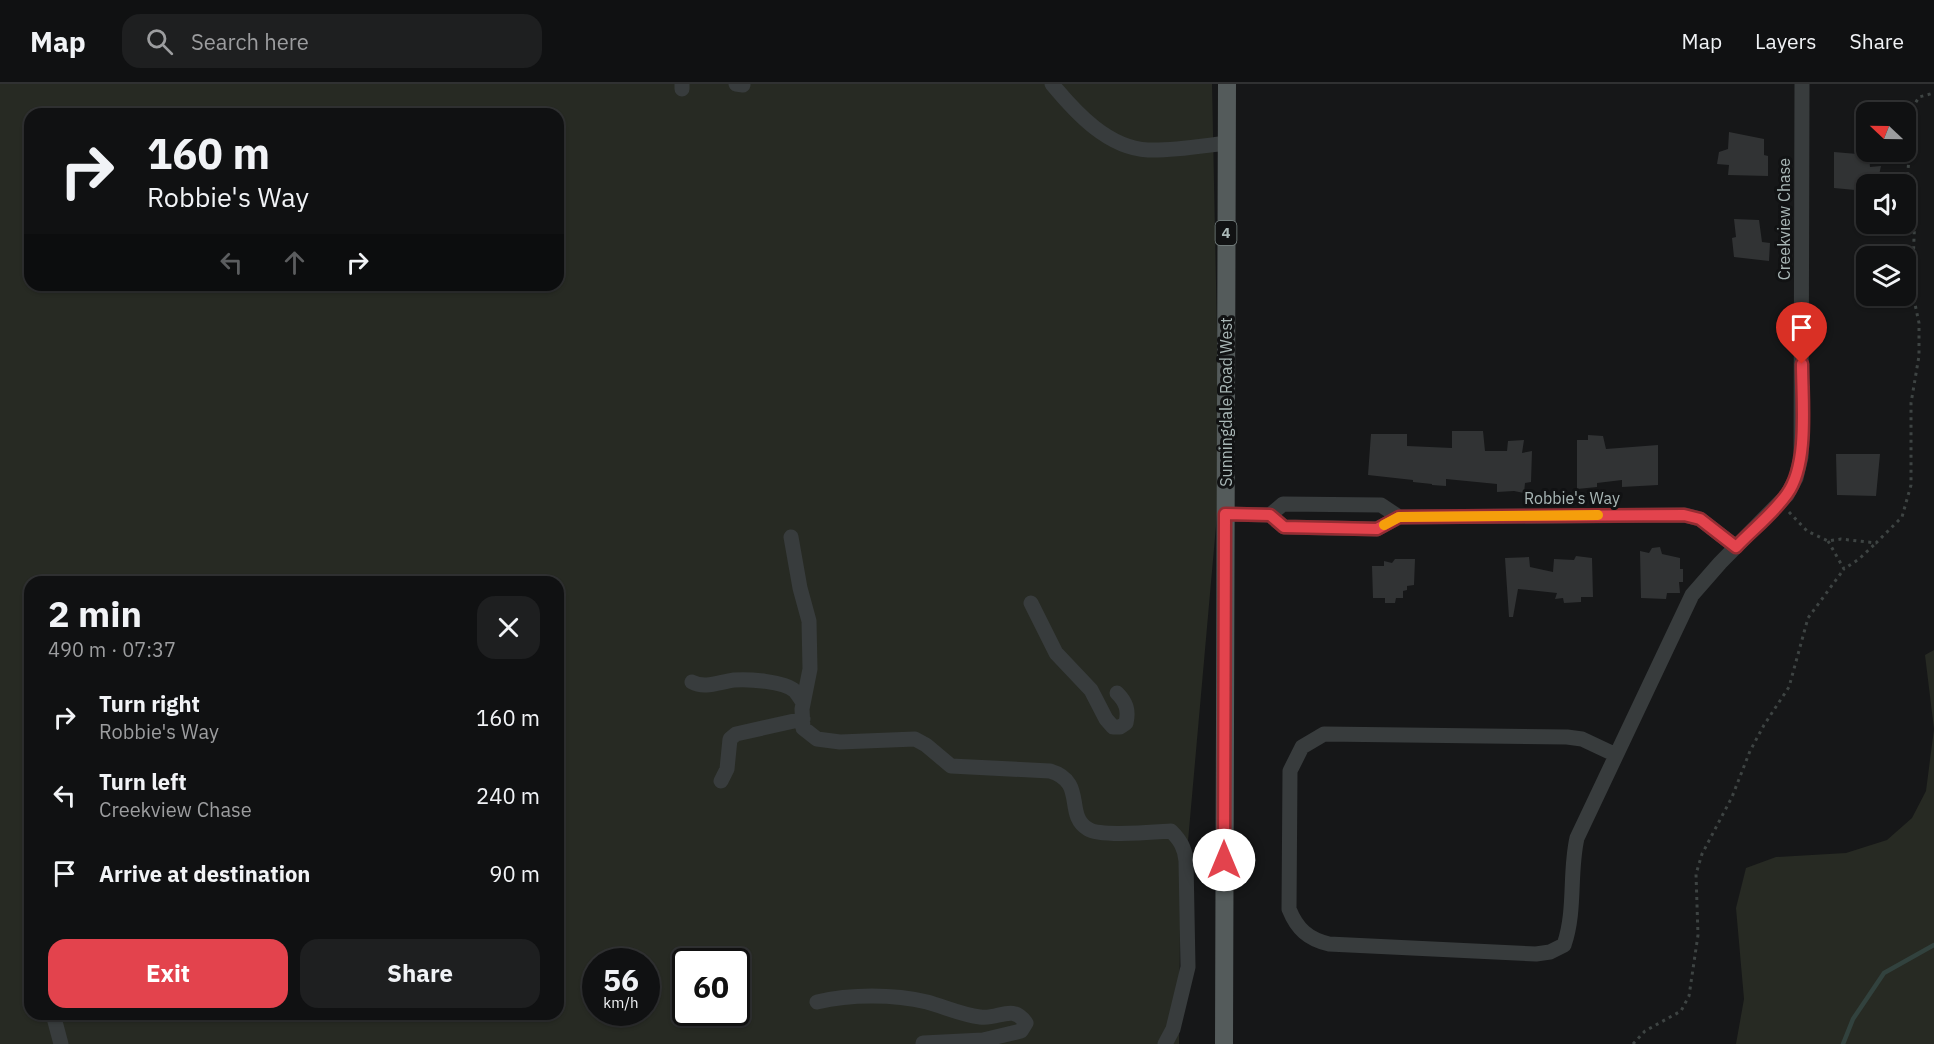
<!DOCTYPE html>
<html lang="en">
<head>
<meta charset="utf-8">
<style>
  :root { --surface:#101112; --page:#1e1f20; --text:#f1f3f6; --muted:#9c9d9f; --line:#303132; --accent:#e3434d }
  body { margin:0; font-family:"IBM Plex Sans",sans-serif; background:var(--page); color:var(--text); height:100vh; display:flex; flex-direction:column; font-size:22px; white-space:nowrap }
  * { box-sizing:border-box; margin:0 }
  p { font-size:20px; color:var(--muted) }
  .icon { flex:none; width:33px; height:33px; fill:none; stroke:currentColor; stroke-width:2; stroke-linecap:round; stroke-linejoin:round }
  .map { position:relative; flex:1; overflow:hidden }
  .side { position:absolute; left:24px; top:492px; width:540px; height:444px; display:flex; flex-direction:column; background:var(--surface); border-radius:18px; box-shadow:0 2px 4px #0004,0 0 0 2px var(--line) }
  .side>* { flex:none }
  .hud { position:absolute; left:24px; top:24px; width:540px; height:183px; border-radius:18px; box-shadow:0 2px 4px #0004,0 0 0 2px var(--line); background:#101112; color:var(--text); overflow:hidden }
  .needle { width:39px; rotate:292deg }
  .controls { position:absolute; left:1856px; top:18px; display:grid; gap:12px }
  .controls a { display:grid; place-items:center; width:60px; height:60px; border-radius:12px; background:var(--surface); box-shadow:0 2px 4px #0004,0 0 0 2px var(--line); font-size:30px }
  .speed { position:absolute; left:582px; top:864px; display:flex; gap:12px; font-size:30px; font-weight:700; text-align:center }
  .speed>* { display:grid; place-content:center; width:78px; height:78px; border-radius:50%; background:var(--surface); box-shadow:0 2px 4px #0004,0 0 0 2px var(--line); line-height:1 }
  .speed small { font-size:15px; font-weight:400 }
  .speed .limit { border:3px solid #111; border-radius:9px; background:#fff; color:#111 }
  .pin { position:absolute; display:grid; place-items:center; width:51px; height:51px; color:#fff; margin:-62px -26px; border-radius:50% 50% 50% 0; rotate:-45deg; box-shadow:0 0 6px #0007 }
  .pin .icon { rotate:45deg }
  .me { position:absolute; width:66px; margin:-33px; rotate:0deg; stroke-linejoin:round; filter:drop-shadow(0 0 4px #0008) }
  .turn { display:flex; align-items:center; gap:21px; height:126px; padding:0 24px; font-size:27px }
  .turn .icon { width:78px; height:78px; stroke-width:2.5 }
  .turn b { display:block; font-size:42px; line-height:51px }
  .lanes { display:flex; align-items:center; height:57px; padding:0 24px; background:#0003; justify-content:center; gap:30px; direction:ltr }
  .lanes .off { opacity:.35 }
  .round { display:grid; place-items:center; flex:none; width:63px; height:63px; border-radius:18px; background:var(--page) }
  .head { display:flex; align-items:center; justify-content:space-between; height:102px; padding:0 24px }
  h1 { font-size:36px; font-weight:700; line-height:45px }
  .primary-button { display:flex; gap:12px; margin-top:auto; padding:12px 24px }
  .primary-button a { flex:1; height:69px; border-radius:18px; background:var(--accent); color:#fff; font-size:24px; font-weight:700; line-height:69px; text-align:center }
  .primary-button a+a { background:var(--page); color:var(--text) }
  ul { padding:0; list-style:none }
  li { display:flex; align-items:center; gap:18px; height:78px; padding:0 24px }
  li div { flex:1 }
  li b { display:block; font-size:22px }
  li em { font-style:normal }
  header { display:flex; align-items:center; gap:36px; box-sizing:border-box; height:84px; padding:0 30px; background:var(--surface); border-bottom:2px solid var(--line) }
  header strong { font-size:28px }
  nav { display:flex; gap:33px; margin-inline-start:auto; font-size:21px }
  .search { width:420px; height:54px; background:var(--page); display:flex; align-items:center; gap:15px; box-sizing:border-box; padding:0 21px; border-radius:18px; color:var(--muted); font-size:22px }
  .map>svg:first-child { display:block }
  .green { fill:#272a23; fill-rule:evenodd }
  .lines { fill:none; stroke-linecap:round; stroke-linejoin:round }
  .stream { stroke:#32423e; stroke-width:4.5 }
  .building { fill:#313334 }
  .path { stroke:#3e4443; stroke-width:3; stroke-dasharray:3 4.5; stroke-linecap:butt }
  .minor { stroke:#383c3d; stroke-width:15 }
  .major { stroke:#545b5b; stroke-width:18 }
  .route-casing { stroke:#942c32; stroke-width:15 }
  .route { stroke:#e3434d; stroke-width:10 }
  .slow { stroke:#f59e0b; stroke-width:10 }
  .labels { text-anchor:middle; stroke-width:6; stroke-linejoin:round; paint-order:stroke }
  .shield { fill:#111213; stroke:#7b8685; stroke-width:1.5 }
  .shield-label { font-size:15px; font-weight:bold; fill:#a9b7b6 }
  .street-label { font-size:16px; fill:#a9b7b6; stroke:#111213 }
</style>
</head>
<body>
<header>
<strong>Map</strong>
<div class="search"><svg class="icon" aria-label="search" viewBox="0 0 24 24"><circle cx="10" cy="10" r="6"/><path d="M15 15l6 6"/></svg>Search here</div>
<nav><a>Map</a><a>Layers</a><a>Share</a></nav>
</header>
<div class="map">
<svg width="1934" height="960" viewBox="0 0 1934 960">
  <rect width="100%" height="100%" fill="#161718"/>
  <path class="green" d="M 0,0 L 1212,0 L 1220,397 L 1180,847 L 1179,960 L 0,960 ZM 30,30 L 558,30 L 558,201 L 30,201 ZM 30,498 L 558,498 L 558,930 L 30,930 ZM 596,878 L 646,878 L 646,928 L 596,928 ZM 686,878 L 736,878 L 736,928 L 686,928 Z
    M 1934,566 L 1934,960 L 1736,960 L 1744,915 L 1736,824 L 1746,784 L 1776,773 L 1846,769 L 1887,756 L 1912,734 L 1926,707 L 1934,645 L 1925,571 Z"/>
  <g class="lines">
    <path class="stream" d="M 1843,960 L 1853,935 L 1884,889 L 1934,861"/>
  </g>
  <path class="building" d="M 1729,48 L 1764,55 L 1764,71 L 1768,72 L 1768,92 L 1728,91 L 1729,81 L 1717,80 L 1719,68 L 1728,65 Z
    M 1834,68 L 1869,71 L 1870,83 L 1881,82 L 1877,100 L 1866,100 L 1866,107 L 1834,104 Z
    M 1734,135 L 1759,136 L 1762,158 L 1770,159 L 1769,177 L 1734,173 L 1732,154 L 1736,153 Z
    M 1452,347 L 1483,347 L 1485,367 L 1507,367 L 1508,357 L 1524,356 L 1522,369 L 1532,367 L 1531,398 L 1525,399 L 1524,409 L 1514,407 L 1497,408 L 1497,400 L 1446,395 L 1446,402 L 1432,401 L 1432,400 L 1413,398 L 1413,396 L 1368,391 L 1371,350 L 1407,350 L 1407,362 L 1452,364 Z
    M 1588,351 L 1603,352 L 1606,365 L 1658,361 L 1658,401 L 1622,403 L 1622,396 L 1597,399 L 1597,403 L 1577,405 L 1577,356 L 1588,356 Z
    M 1836,370 L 1880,370 L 1876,412 L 1837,411 Z
    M 1660,463 L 1662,470 L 1680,474 L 1680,485 L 1683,485 L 1683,498 L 1679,498 L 1680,509 L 1667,509 L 1666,515 L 1641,514 L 1640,467 L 1649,469 L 1652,464 Z
    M 1576,472 L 1592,474 L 1593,513 L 1581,513 L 1581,518 L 1564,519 L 1563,514 L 1555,515 L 1557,509 L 1518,505 L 1513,533 L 1509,533 L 1505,474 L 1529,473 L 1530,483 L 1553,488 L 1554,475 L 1574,476 Z
    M 1395,475 L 1415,475 L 1414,501 L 1407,502 L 1407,506 L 1403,507 L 1403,514 L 1396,514 L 1395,519 L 1385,519 L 1385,514 L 1373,514 L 1372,482 L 1384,482 L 1384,477 L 1392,479 Z"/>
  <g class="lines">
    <path class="path" d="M 1789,428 L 1807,447 L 1828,457 L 1841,455 L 1876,459 L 1902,433 L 1911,401 L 1911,319 L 1919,272 L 1919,239 L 1912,206 L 1915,129 L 1907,99 L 1909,74 L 1908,44 L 1910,28 L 1919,13 L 1934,9
      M 1828,457 L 1844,485 L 1859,475 L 1876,459
      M 1633,960 L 1645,947 L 1681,927 L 1689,912 L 1698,851 L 1696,790 L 1702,770 L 1732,713 L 1750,667 L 1764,641 L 1789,603 L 1808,534 L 1844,485"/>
    <path class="minor" d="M 682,0 L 682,5
      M 736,0 L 743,1
      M 1052,0 C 1076,29 1108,64 1148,66 C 1174,67 1201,62 1227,59
      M 1225,430 L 1270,431 L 1284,443 L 1377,445 L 1399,433 L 1685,431 L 1700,435 L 1736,463
      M 1270,431 L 1283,420 L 1381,421 L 1399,433
      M 791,453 L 800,504 L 809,537 L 810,585 L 802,625 L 803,644 L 817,655 L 840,658 L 915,655 L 926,661 L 951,682 L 1050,687 C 1087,698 1064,731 1088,745 C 1100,753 1154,748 1171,747 C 1180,756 1185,764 1186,777 L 1188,883 L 1173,945 L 1165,960
      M 1031,519 L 1056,569 L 1091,606 L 1106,635 L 1113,643 L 1120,643 L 1126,639 C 1129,626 1126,618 1117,609
      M 692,598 C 705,605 719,598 734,596 C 748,595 784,597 795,607 C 798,611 801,615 803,619
      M 1616,671 L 1582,655 L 1567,653 L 1324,650 L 1302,663 L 1290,687 L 1289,825 C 1297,845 1308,855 1329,860 L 1536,870 L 1550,868 L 1564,861 C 1576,826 1569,789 1577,754 L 1692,511 L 1720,479 L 1787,411 L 1796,394 L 1801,373 L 1802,0
      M 721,697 L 727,685 L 730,655 L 736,650 L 803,635
      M 817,918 C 850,910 894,910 927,918 C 945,923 962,931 980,933 C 999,936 1012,919 1026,939 L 1021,947 L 983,956 L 923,959
      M 53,930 L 61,960"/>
    <path class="major" d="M 1224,960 L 1227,0"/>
  </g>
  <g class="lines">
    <g class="route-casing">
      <path id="route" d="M 1224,776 L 1225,430 L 1270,431 L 1284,443 L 1377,445 L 1399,433 L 1684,431 L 1700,435 L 1736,463 C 1752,446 1773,430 1787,410 C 1809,380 1802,317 1802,280"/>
    </g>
    <use href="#route" class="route"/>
    <path class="slow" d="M 1384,441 L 1399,433 L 1598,431"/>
  </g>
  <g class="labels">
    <rect class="shield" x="1215.5" y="137" width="21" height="24" rx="4.5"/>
    <g class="shield-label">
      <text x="1226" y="154">4</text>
    </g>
    <g class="street-label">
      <text transform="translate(1784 135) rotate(-90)" y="6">Creekview Chase</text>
      <text transform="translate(1226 318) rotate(-90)" y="6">Sunningdale Road West</text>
      <text x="1572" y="420">Robbie's Way</text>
    </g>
  </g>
</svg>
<div class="controls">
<a><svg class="needle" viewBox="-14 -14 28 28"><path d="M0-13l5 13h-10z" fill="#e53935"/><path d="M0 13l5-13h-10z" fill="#9c9d9f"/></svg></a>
<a><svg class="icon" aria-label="sound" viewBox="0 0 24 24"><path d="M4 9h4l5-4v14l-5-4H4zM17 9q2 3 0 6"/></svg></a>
<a><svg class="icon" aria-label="layers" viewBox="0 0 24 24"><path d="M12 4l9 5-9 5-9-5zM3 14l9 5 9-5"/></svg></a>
</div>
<div class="speed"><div>56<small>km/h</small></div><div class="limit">60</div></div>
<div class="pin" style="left:1802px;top:280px;background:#d93025"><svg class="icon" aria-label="arrive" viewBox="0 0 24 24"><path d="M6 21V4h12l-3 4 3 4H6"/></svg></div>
<svg class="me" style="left:1224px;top:776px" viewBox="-20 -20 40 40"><circle r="19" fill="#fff"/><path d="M0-13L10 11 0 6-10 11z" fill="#e3434d"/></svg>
<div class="hud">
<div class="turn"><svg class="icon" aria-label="right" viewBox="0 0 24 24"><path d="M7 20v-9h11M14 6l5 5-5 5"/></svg><div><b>160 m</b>Robbie's Way</div></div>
<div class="lanes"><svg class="icon off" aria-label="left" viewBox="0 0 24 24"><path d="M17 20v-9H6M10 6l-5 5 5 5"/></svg><svg class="icon off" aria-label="ahead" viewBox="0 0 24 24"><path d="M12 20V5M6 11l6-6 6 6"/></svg><svg class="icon" aria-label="right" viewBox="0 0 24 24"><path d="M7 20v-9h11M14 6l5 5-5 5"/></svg></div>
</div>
<section class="side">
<div class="head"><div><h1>2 min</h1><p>490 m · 07:37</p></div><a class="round"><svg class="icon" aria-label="close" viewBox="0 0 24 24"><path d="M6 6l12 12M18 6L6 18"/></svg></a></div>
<ul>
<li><svg class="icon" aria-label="right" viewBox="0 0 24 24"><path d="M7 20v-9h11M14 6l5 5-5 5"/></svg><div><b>Turn right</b><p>Robbie's Way</p></div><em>160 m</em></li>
<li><svg class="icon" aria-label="left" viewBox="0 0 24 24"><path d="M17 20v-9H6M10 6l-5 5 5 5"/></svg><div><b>Turn left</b><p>Creekview Chase</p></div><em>240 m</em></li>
<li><svg class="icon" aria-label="arrive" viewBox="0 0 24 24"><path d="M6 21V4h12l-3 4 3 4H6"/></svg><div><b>Arrive at destination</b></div><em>90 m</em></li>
</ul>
<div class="primary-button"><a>Exit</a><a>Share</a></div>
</section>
</div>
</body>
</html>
